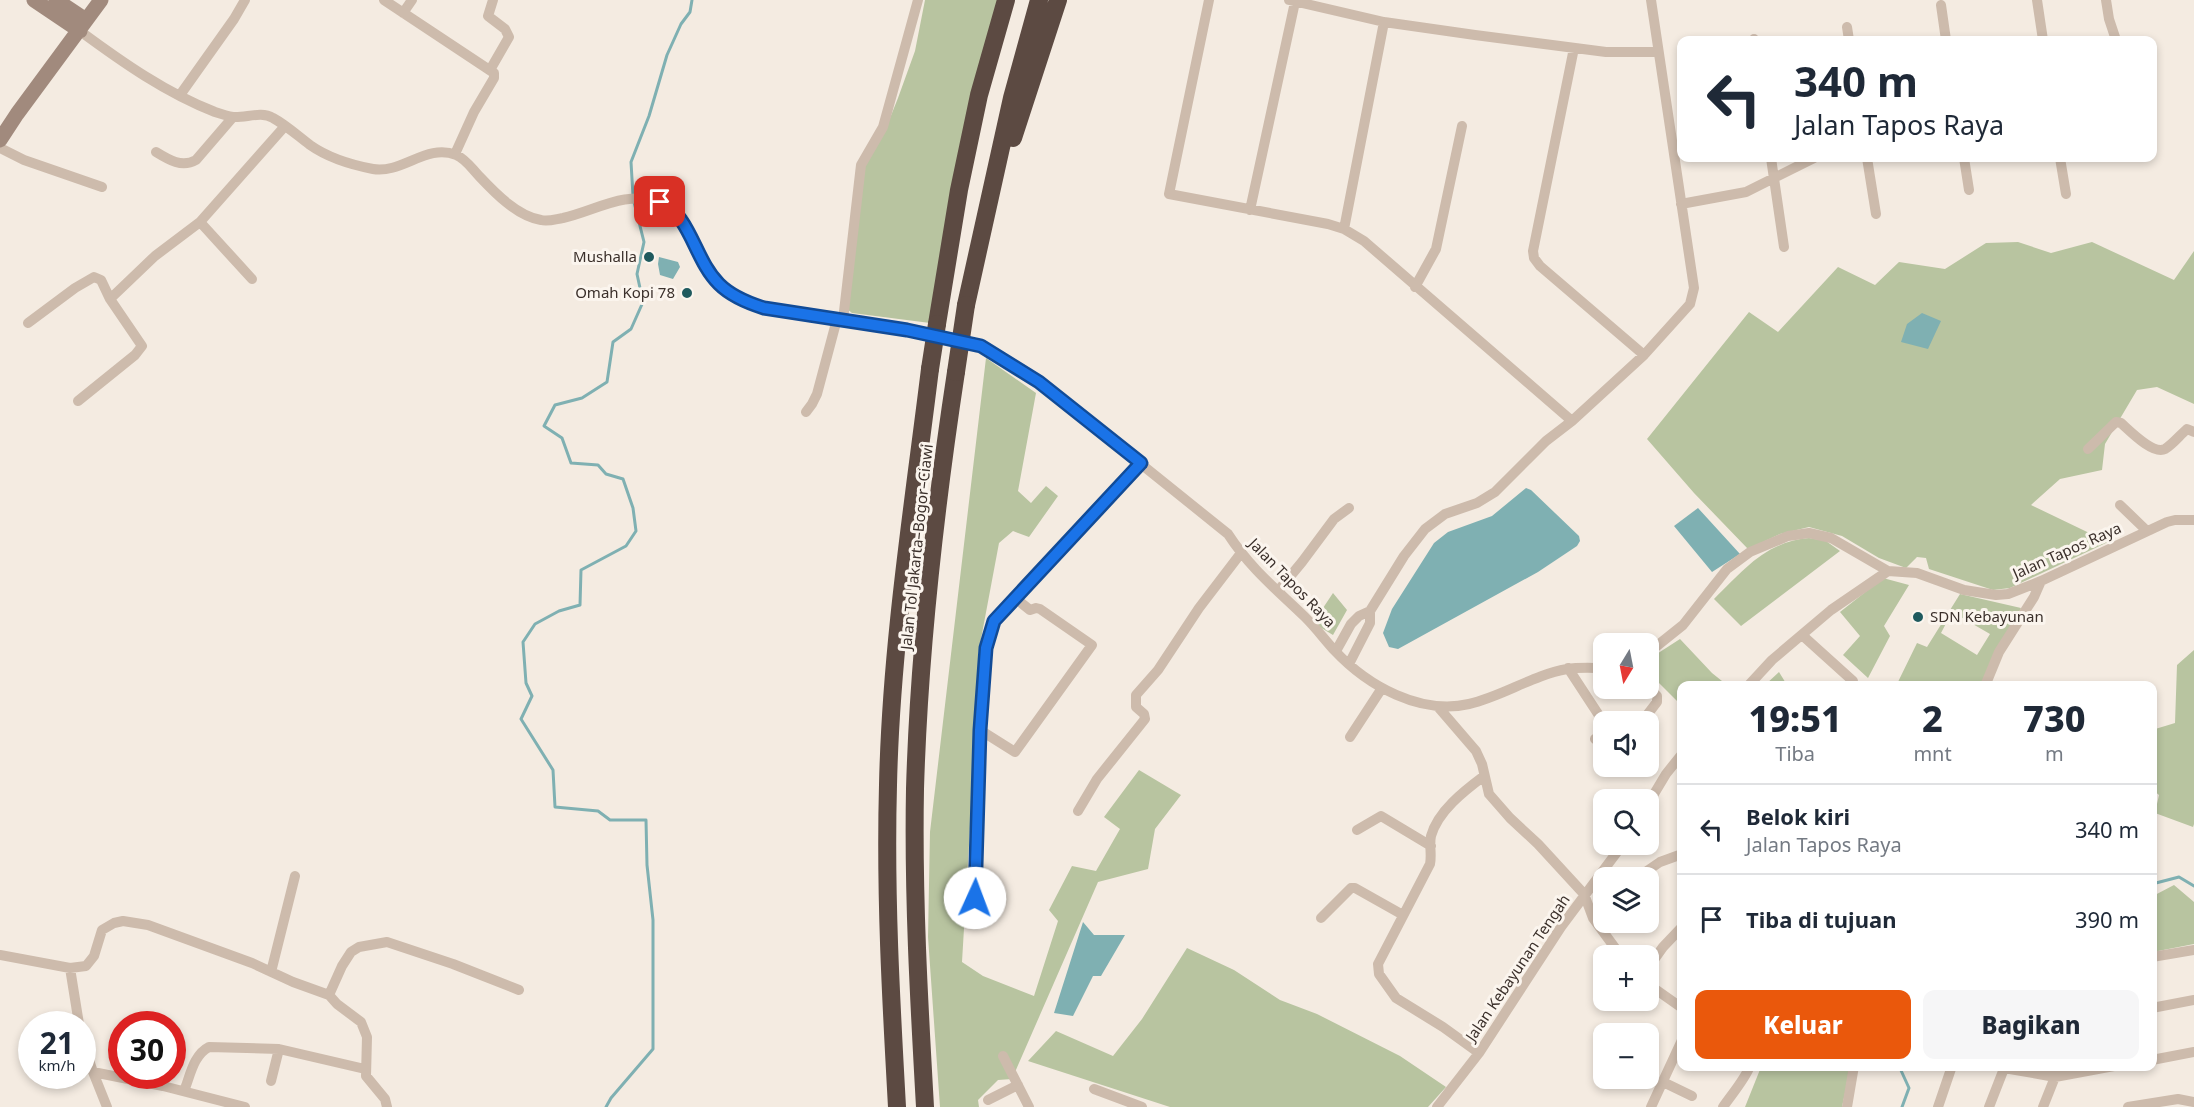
<!DOCTYPE html>
<html lang="id">
<head>
<meta charset="utf-8">
<style>
  :root { --surface:#fff; --page:#f6f6f7; --text:#1f2937; --muted:#747a83; --line:#e0e1e3; --accent:#ea580c }
  body { margin:0; font-family:"Noto Sans",sans-serif; background:var(--page); color:var(--text); height:100vh; display:flex; flex-direction:column; font-size:22px; white-space:nowrap }
  * { box-sizing:border-box; margin:0 }
  p { font-size:20px; color:var(--muted) }
  .icon { flex:none; width:33px; height:33px; fill:none; stroke:currentColor; stroke-width:2; stroke-linecap:round; stroke-linejoin:round }
  .map { position:relative; flex:1; overflow:hidden }
  .sheet { position:absolute; left:1677px; top:681px; width:480px; height:390px; display:flex; flex-direction:column; background:var(--surface); border-radius:12px; box-shadow:0 3px 9px #0003 }
  .sheet>* { flex:none }
  .guide { position:absolute; left:1677px; top:36px; width:480px; height:126px; border-radius:12px; box-shadow:0 3px 9px #0003; background:#fff; color:var(--text); overflow:hidden }
  .needle { width:39px; rotate:190deg }
  .controls { position:absolute; left:1593px; top:633px; display:grid; gap:12px }
  .controls a { display:grid; place-items:center; width:66px; height:66px; border-radius:12px; background:var(--surface); box-shadow:0 3px 9px #0003; font-size:30px }
  .speed { position:absolute; left:18px; top:1011px; display:flex; gap:12px; font-size:30px; font-weight:700; text-align:center }
  .speed>* { display:grid; place-content:center; width:78px; height:78px; border-radius:50%; background:var(--surface); box-shadow:0 3px 9px #0003; line-height:1 }
  .speed small { font-size:15px; font-weight:400 }
  .speed .limit { border:9px solid #d22; background:#fff; color:#111 }
  .pin { position:absolute; display:grid; place-items:center; width:51px; height:51px; color:#fff; margin:-26px; border-radius:12px; box-shadow:0 3px 9px #0006 }
  .me { position:absolute; width:66px; margin:-33px; rotate:2deg; stroke-linejoin:round; filter:drop-shadow(0 0 4px #0008) }
  .turn { display:flex; align-items:center; gap:21px; height:126px; padding:0 18px; font-size:27px }
  .turn .icon { width:78px; height:78px; stroke-width:2.5 }
  .turn b { display:block; font-size:42px; line-height:51px }
  .eta { display:flex; justify-content:space-evenly; align-items:center; height:102px; text-align:center }
  .eta b { font-size:36px; font-weight:800; line-height:42px }
  .button { display:flex; gap:12px; margin-top:auto; padding:12px 18px }
  .button a { flex:1; height:69px; border-radius:12px; background:var(--accent); color:#fff; font-size:24px; font-weight:800; line-height:69px; text-align:center }
  .button a+a { background:var(--page); color:var(--text) }
  ul { padding:0; list-style:none }
  li { display:flex; align-items:center; gap:18px; height:90px; padding:0 18px; border-top:2px solid var(--line) }
  li div { flex:1 }
  li b { display:block; font-size:22px }
  li em { font-style:normal }
  .map>svg:first-child { display:block }
  .green { fill:#b8c4a0; fill-rule:evenodd }
  .water { fill:#7fb0b2 }
  .lines { fill:none; stroke-linecap:round; stroke-linejoin:round }
  .stream { stroke:#7fb0b2; stroke-width:3 }
  .minor { stroke:#cdbbac; stroke-width:10 }
  .secondary { stroke:#a18a7d; stroke-width:15 }
  .motorway { stroke:#5c4a42; stroke-width:18 }
  .motorway-bridge { stroke:#5c4a42; stroke-width:18 }
  .route-casing { stroke:#114b97; stroke-width:15 }
  .route { stroke:#1a73e8; stroke-width:10 }
  .poi-dot { fill:#1f5a5e; stroke:#fbf5ee; stroke-width:2 }
  .labels { text-anchor:middle; stroke-width:6; stroke-linejoin:round; paint-order:stroke }
  .poi-label { font-size:15px; fill:#3b302b; stroke:#fbf5ee; text-anchor:end }
  .street-label { font-size:15px; fill:#3b302b; stroke:#fbf5ee }
</style>
</head>
<body>
<div class="map">
<svg width="2194" height="1107" viewBox="0 0 2194 1107">
  <rect width="100%" height="100%" fill="#f4ebe1"/>
  <path class="green" d="M 925,0 L 1006,0 L 930,323 L 852,313 L 847,309 L 863,166 L 884,133 L 898,98 L 915,51 Z
    M 2018,242 L 2051,253 L 2092,242 L 2174,280 L 2194,251 L 2194,404 L 2157,387 L 2137,390 L 2105,444 L 2102,470 L 2060,479 L 2031,505 L 2108,542 L 2010,588 L 1993,590 L 1929,569 L 1926,558 L 1917,557 L 1906,568 L 1879,558 L 1842,536 L 1809,527 L 1780,534 L 1748,549 L 1694,493 L 1647,439 L 1749,312 L 1778,332 L 1838,267 L 1875,285 L 1899,262 L 1945,269 L 1986,243 Z
    M 986,358 L 1036,393 L 1018,491 L 1031,503 L 1046,486 L 1058,496 L 1029,537 L 1013,531 L 999,543 L 978,655 L 980,661 L 962,962 L 983,976 L 1034,996 L 1058,921 L 1049,910 L 1072,866 L 1096,871 L 1120,829 L 1104,817 L 1139,770 L 1181,795 L 1155,829 L 1148,869 L 1098,882 L 1012,1079 L 998,1080 L 978,1100 L 979,1107 L 940,1107 L 928,937 L 930,832 Z
    M 1809,538 L 1826,541 L 1840,551 L 1741,626 L 1714,599 C 1744,570 1765,542 1809,538 Z
    M 1883,578 L 1909,585 L 1884,626 L 1890,636 L 1868,678 L 1843,655 L 1860,636 L 1840,612 Z
    M 1333,593 L 1347,610 L 1333,635 L 1313,623 Z
    M 1960,594 L 2021,608 L 1981,685 L 1896,686 L 1917,643 L 1927,647 ZM 1952,612 L 1990,634 L 1977,655 L 1941,633 Z
    M 1680,639 L 1712,673 L 1727,685 L 1682,686 L 1681,705 L 1649,673 L 1649,659 Z
    M 2194,650 L 2194,824 L 2193,827 L 2155,813 L 2159,795 L 2153,790 L 2152,730 L 2175,723 L 2177,665 Z
    M 1779,672 L 1787,685 L 1765,685 Z
    M 2174,885 L 2194,902 L 2194,944 L 2153,952 L 2153,896 Z
    M 1187,948 L 1234,970 L 1280,1000 L 1317,1014 L 1400,1056 L 1446,1087 L 1428,1107 L 1170,1107 L 1028,1061 L 1056,1031 L 1113,1056 L 1142,1019 Z
    M 1840,1066 L 1850,1070 L 1842,1107 L 1745,1107 L 1761,1067 Z"/>
  <path class="water" d="M 659,257 L 678,262 L 680,267 L 673,279 L 660,275 L 658,264 Z
    M 1922,313 L 1941,321 L 1928,349 L 1901,342 L 1907,324 Z
    M 1526,488 L 1531,490 L 1579,536 L 1580,541 L 1577,546 L 1538,572 L 1398,649 L 1389,647 L 1383,633 L 1392,609 L 1434,543 L 1448,532 L 1492,516 Z
    M 1698,508 L 1740,554 L 1712,572 L 1674,526 Z
    M 1083,922 L 1094,935 L 1125,935 L 1101,976 L 1093,976 L 1073,1016 L 1054,1013 Z"/>
  <g class="lines">
    <path class="stream" d="M 633,196 L 631,162 L 649,116 L 667,55 L 681,24 L 690,12 L 692,0
      M 2152,884 L 2179,877 L 2194,886
      M 1899,1066 L 1909,1088 L 1902,1107
      M 606,1107 L 611,1098 L 653,1049 L 653,920 L 647,865 L 646,820 L 610,820 L 598,811 L 555,807 L 553,770 L 521,719 L 532,696 L 526,683 L 523,642 L 535,624 L 559,611 L 580,605 L 581,570 L 626,546 L 636,531 L 633,508 L 623,479 L 606,474 L 598,465 L 571,463 L 562,438 L 544,426 L 555,405 L 582,398 L 607,382 L 613,342 L 631,329 L 643,302 L 637,274 L 644,242 L 634,202"/>
    <path class="minor" d="M 384,0 L 494,73 L 494,78 L 474,112 L 455,154
      M 1209,0 L 1169,194 L 1328,224 L 1344,229 L 1364,241 L 1572,421
      M 1289,0 L 1384,22 L 1475,35 L 1606,52 L 1658,52
      M 2037,0 L 2043,40
      M 2106,0 L 2109,19 L 2116,40
      M 1941,5 L 1946,40
      M 403,13 L 412,0
      M 1847,27 L 1849,40
      M 80,31 C 122,62 166,93 215,112 C 221,114 227,116 233,117 C 246,118 261,111 273,118 C 286,125 298,136 310,145 C 327,157 352,165 373,169 C 402,174 427,143 456,155 C 466,159 472,169 479,176 C 495,193 517,216 541,220 C 548,222 556,219 563,218 C 595,211 625,190 660,202 C 691,213 697,263 720,285 C 733,296 748,303 764,308 L 907,330 L 981,346 L 1039,382 L 1228,534 C 1250,568 1276,589 1305,617 C 1316,628 1325,640 1335,651 C 1368,686 1420,715 1469,704 C 1503,696 1533,675 1567,669 C 1579,667 1592,668 1604,668
      M 1754,39 L 1754,40
      M 1574,48 L 1533,251 L 1534,258 L 1540,266 L 1644,355
      M 490,70 L 509,37 L 505,29 L 488,16 L 493,0
      M 180,95 L 234,19 L 245,0
      M 0,148 L 24,160 L 102,187
      M 156,152 C 169,160 182,168 196,160 L 233,117
      M 1771,158 L 1784,247
      M 1867,158 L 1876,214
      M 1964,158 L 1969,190
      M 2060,158 L 2066,194
      M 1681,204 L 1746,192 L 1814,158
      M 1250,210 L 1295,2
      M 200,222 L 252,279
      M 1344,229 L 1384,22
      M 1415,287 L 1436,249 L 1462,126
      M 843,320 L 861,165 L 883,127 L 918,0
      M 28,323 L 75,288 L 94,277 L 101,280 L 110,299
      M 78,401 L 135,355 L 142,346 L 110,299 L 155,256 L 200,222 L 285,126
      M 806,412 L 812,404 L 817,394 L 837,319
      M 2088,449 L 2116,422 L 2121,423 C 2130,431 2153,455 2165,449 C 2173,444 2180,435 2187,429 L 2194,432
      M 2120,505 L 2147,531
      M 1278,591 L 1302,562 L 1334,519 L 1349,508
      M 1802,635 L 1853,681 L 1853,686
      M 1336,651 L 1351,624 L 1359,616 L 1370,611 L 1404,556 L 1425,529 L 1445,514 L 1477,503 L 1495,492 L 1546,441 L 1572,421 L 1644,355 L 1690,304 L 1694,288 L 1651,0
      M 1648,653 L 1683,625 L 1727,569 L 1750,552 L 1788,536 L 1809,533 L 1831,538 L 1888,571 L 1917,573 L 1964,590 L 1996,595 L 2008,594 L 2041,581 L 2167,522 L 2175,520 L 2194,520
      M 1349,664 L 1370,623 L 1370,611
      M 1568,668 L 1604,723
      M 1748,686 L 1772,660 L 1831,610 L 1888,571
      M 1985,686 L 1999,652 L 2034,597 L 2041,581
      M 1439,708 L 1476,751 L 1482,764 L 1489,794 L 1510,818 L 1538,844 L 1584,894 L 1593,918 L 1621,956
      M 1647,715 L 1657,702 L 1657,696 L 1648,687
      M 980,730 L 1015,752 L 1092,645 L 1040,609 L 1036,608 L 1030,610 L 1015,598
      M 1350,737 L 1382,688
      M 1595,739 L 1604,733
      M 1648,804 L 1666,774 L 1682,754
      M 1078,811 L 1097,779 L 1145,719 L 1144,714 L 1136,707 L 1136,695 L 1158,670 L 1199,608 L 1241,553
      M 1357,830 L 1381,816 L 1431,846
      M 1644,873 L 1660,862 L 1682,854
      M 1321,918 L 1351,888 L 1355,888 L 1403,915
      M 974,921 L 980,730 L 986,648 L 994,621 L 1141,463
      M 0,955 L 70,968 L 86,966 L 94,956 L 102,930 L 114,923 L 123,921 L 148,925 L 252,963 L 293,982 L 329,995 L 337,1004 L 361,1022 L 367,1037 L 366,1076 L 385,1099 L 387,1107
      M 2152,957 L 2194,950
      M 70,968 L 79,1024
      M 1648,968 L 1663,947 L 1682,927
      M 271,972 L 295,876
      M 1648,984 L 1682,1008
      M 329,995 L 342,966 L 351,952 L 359,947 L 387,942 L 453,964 L 519,990
      M 2152,1008 L 2194,1000
      M 82,1039 L 93,1072 L 163,1086 L 245,1107
      M 1479,1053 L 1443,1027 L 1396,998 L 1379,974 L 1378,964 L 1430,864 C 1432,855 1429,845 1431,836 C 1438,811 1464,791 1484,776
      M 1003,1056 L 1029,1107
      M 2152,1060 L 2194,1052
      M 2004,1068 L 2055,1077 L 2114,1066
      M 93,1072 L 107,1107
      M 271,1081 L 279,1049
      M 1663,1082 L 1692,1096
      M 1094,1089 L 1142,1107
      M 184,1091 C 190,1077 193,1055 209,1047 L 279,1049 L 365,1069
      M 988,1100 L 1018,1085
      M 1437,1107 L 1479,1053 L 1561,927 L 1623,844
      M 1651,1107 L 1682,1040
      M 1723,1107 C 1732,1094 1745,1079 1750,1066
      M 1847,1107 L 1854,1066
      M 1938,1107 L 1952,1066
      M 1989,1107 L 2005,1066
      M 2043,1107 L 2055,1077 L 2053,1066
      M 2128,1107 L 2178,1099 L 2194,1102"/>
    <path class="secondary" d="M 34,0 L 80,31
      M 56,0 L 86,20
      M 0,140 L 17,114 L 101,0"/>
    <path class="motorway" d="M 1013,138 L 1058,0
      M 966,305 L 1012,98 L 1039,0
      M 937,324 L 959,190 L 979,95 L 1006,0
      M 897,1107 C 891,1000 885,893 888,785 C 891,646 913,507 930,369
      M 925,1107 C 919,1001 913,895 915,789 C 919,649 935,510 956,372"/>
    <path class="motorway-bridge" d="M 930,369 L 937,324
      M 956,372 L 966,305"/>
  </g>
  <g class="lines">
    <g class="route-casing">
      <path id="route" d="M 660,202 C 668,207 676,212 681,220 C 695,240 701,266 719,284 C 731,296 748,303 764,308 L 907,330 L 981,346 L 1039,382 L 1141,463 L 994,621 L 986,648 L 980,730 L 975,898"/>
    </g>
    <use href="#route" class="route"/>
  </g>
  <g class="poi-dot">
    <circle cx="649" cy="257" r="6"/>
    <circle cx="687" cy="293" r="6"/>
    <circle cx="1918" cy="617" r="6"/>
  </g>
  <g class="labels">
    <g class="poi-label">
      <text x="637" y="262">Mushalla</text>
      <text x="675" y="298">Omah Kopi 78</text>
      <text x="1930" y="622" text-anchor="start">SDN Kebayunan</text>
    </g>
    <g class="street-label">
      <text transform="translate(917 547) rotate(-84)" y="5">Jalan Tol Jakarta–Bogor–Ciawi</text>
      <text transform="translate(2067 551) rotate(-24)" y="5">Jalan Tapos Raya</text>
      <text transform="translate(1292 583) rotate(46)" y="5">Jalan Tapos Raya</text>
      <text transform="translate(1518 968) rotate(-56)" y="5">Jalan Kebayunan Tengah</text>
    </g>
  </g>
</svg>
<div class="controls">
<a><svg class="needle" viewBox="-14 -14 28 28"><path d="M0-13l5 13h-10z" fill="#e53935"/><path d="M0 13l5-13h-10z" fill="#747a83"/></svg></a>
<a><svg class="icon" aria-label="sound" viewBox="0 0 24 24"><path d="M4 9h4l5-4v14l-5-4H4zM17 9q2 3 0 6"/></svg></a>
<a><svg class="icon" aria-label="search" viewBox="0 0 24 24"><circle cx="10" cy="10" r="6"/><path d="M15 15l6 6"/></svg></a>
<a><svg class="icon" aria-label="layers" viewBox="0 0 24 24"><path d="M12 4l9 5-9 5-9-5zM3 14l9 5 9-5"/></svg></a>
<a>+</a>
<a>−</a>
</div>
<div class="speed"><div>21<small>km/h</small></div><div class="limit">30</div></div>
<div class="pin" style="left:660px;top:202px;background:#d93025"><svg class="icon" aria-label="arrive" viewBox="0 0 24 24"><path d="M6 21V4h12l-3 4 3 4H6"/></svg></div>
<svg class="me" style="left:975px;top:898px" viewBox="-20 -20 40 40"><circle r="19" fill="#fff"/><path d="M0-13L10 11 0 6-10 11z" fill="#1a73e8"/></svg>
<div class="guide">
<div class="turn"><svg class="icon" aria-label="left" viewBox="0 0 24 24"><path d="M17 20v-9H6M10 6l-5 5 5 5"/></svg><div><b>340 m</b>Jalan Tapos Raya</div></div>
</div>
<section class="sheet">
<div class="eta">
<div><b>19:51</b><p>Tiba</p></div>
<div><b>2</b><p>mnt</p></div>
<div><b>730</b><p>m</p></div>
</div>
<ul>
<li><svg class="icon" aria-label="left" viewBox="0 0 24 24"><path d="M17 20v-9H6M10 6l-5 5 5 5"/></svg><div><b>Belok kiri</b><p>Jalan Tapos Raya</p></div><em>340 m</em></li>
<li><svg class="icon" aria-label="arrive" viewBox="0 0 24 24"><path d="M6 21V4h12l-3 4 3 4H6"/></svg><div><b>Tiba di tujuan</b></div><em>390 m</em></li>
</ul>
<div class="button"><a>Keluar</a><a>Bagikan</a></div>
</section>
</div>
</body>
</html>
